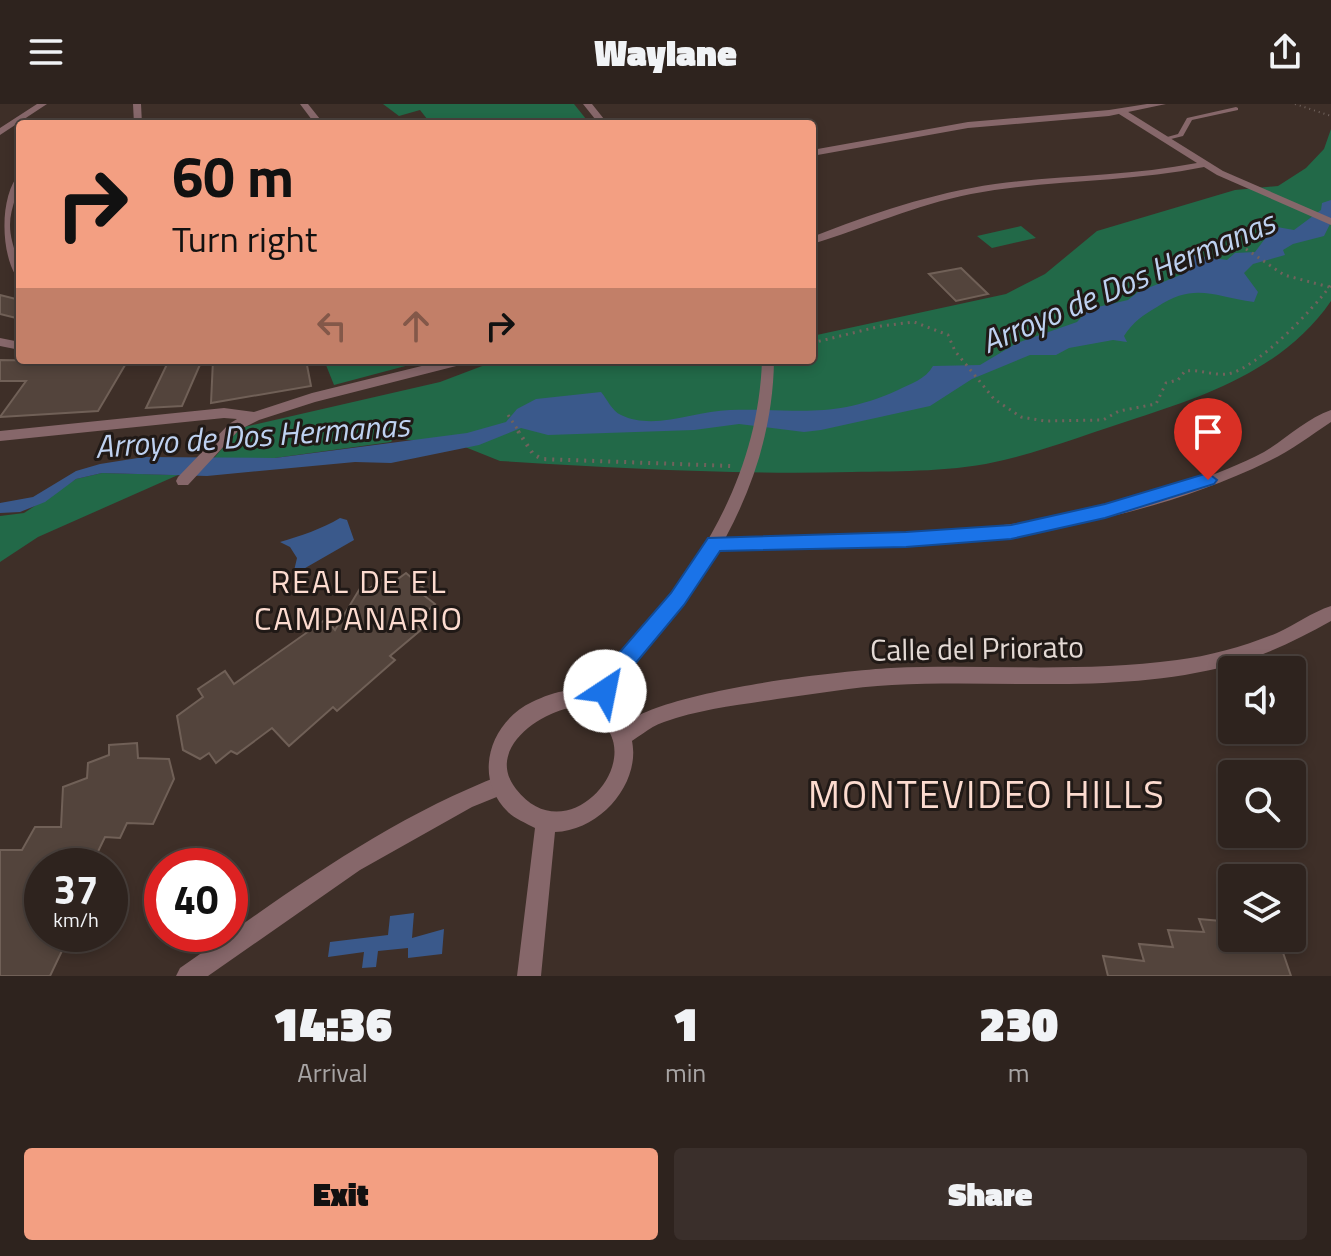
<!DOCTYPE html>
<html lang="en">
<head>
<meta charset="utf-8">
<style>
  :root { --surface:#2e231e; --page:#3a2f2b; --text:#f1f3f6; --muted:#a7a4a4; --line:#49403c; --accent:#f39f82 }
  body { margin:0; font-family:"Titillium Web",sans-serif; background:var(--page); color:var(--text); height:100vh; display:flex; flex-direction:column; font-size:30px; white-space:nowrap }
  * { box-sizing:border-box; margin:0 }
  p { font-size:26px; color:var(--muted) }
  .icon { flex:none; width:44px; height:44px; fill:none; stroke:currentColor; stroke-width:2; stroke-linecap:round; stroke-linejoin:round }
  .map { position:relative; height:872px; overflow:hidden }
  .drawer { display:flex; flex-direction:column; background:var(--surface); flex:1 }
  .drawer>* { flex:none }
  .top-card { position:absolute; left:16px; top:16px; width:800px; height:244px; border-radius:8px; box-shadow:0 4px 12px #0003,0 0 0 2px var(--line); background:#f39f82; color:#111; overflow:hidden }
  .fabs { position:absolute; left:1218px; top:552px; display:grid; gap:16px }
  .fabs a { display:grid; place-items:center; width:88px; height:88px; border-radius:8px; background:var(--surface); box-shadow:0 4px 12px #0003,0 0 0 2px var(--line); font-size:40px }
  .speed { position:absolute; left:24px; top:744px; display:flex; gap:16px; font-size:40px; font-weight:700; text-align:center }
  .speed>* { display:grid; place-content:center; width:104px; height:104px; border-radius:50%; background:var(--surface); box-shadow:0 4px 12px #0003,0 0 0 2px var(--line); line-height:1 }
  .speed small { font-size:20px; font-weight:400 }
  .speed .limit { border:12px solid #d22; background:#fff; color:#111 }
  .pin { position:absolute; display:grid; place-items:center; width:68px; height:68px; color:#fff; margin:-82px -34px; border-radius:50% 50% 50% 0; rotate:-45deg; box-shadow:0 0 8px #0007 }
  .pin .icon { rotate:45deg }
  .me { position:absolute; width:88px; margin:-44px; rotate:34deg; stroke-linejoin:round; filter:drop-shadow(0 0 6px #0008) }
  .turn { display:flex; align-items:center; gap:28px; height:168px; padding:0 24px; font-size:36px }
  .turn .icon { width:104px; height:104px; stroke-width:2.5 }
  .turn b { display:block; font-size:56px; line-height:68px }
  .lanes { display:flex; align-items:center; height:76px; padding:0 24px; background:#0003; justify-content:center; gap:40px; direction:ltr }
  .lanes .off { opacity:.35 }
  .eta { display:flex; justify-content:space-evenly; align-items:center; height:136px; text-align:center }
  .eta b { font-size:48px; font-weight:800; line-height:56px }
  .primary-button { display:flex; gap:16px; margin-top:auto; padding:16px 24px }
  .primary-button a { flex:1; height:92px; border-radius:8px; background:var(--accent); color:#111; font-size:32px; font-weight:800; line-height:92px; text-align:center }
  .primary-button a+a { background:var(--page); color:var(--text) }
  header { display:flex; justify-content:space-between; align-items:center; height:104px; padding:0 24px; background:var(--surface); font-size:36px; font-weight:800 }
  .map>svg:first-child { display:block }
  .green { fill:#226948 }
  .water { fill:#3a598b }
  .building { fill:#53443c; stroke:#706057; stroke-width:2 }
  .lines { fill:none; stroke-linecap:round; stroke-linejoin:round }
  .path-far2 { stroke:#70625c; stroke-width:2; stroke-dasharray:1 4; stroke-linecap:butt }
  .path-far1 { stroke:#70625c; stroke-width:3; stroke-dasharray:2 5; stroke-linecap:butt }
  .path { stroke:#70625c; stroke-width:4; stroke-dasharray:2 6; stroke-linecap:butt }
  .service { fill:#86676a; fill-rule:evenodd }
  .minor { fill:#86676a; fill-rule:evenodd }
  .tertiary { fill:#86676a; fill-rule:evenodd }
  .route { fill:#1a73e8; stroke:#114b97; stroke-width:2 }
  .labels { text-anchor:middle; stroke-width:6; stroke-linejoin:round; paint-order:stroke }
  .street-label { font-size:30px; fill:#e3d9d4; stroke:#201916 }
  .water-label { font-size:32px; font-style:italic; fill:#bed1f0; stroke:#201916 }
  .neighbourhood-label { font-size:32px; letter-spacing:2px; fill:#fcdbcf; stroke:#201916 }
  .near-neighbourhood-label { font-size:38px; letter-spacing:2px; fill:#fcdbcf; stroke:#201916 }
</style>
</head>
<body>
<header><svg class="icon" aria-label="menu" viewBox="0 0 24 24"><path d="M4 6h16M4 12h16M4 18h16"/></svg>Waylane<svg class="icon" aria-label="share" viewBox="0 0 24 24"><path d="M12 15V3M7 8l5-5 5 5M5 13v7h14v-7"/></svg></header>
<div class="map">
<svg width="1331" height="872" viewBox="0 0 1331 872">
  <rect width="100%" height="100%" fill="#3e2f28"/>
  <path class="green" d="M 383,0 L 574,0 L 590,20 L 431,20 L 420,6 L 399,12 Z
    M 1331,25 L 1331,197 C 1286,263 1209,291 1137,314 C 1093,328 1049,345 1004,356 C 956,368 901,367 852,368 C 735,371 617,364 500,357 L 465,343 L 394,334 L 391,338 L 275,354 L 213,355 L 240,324 L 440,278 L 498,256 L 812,256 L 812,232 L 1006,190 L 1045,170 L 1097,127 L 1235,86 L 1278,82 L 1306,64 L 1324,45 Z
    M 1021,122 L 1036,134 L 992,144 L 977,132 Z
    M 324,256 L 428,256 L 334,281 Z
    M 102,369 L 178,371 L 38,433 L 0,458 L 0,412 L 24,409 L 76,375 Z"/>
  <path class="water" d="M 1331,96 L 1331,118 L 1324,132 L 1293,140 L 1283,146 L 1285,151 L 1253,160 L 1244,169 L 1258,188 L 1254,198 C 1213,192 1194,178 1157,203 C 1143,211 1133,218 1124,232 L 1127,238 L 1113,236 L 1069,244 L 1056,251 L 1030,251 L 972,275 L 930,302 L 821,326 L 804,328 L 739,320 L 694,326 L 548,331 L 521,324 L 479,341 L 391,359 L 355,358 L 207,372 L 102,369 L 76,375 L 45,398 L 20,408 L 0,409 L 0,399 L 33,393 L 76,367 L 100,360 L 144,353 L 275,354 L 467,329 L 506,318 L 517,305 L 536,295 L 601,288 C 607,295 612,307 621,311 C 654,327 695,307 730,306 C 798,304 832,316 898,286 C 910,280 926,275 933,262 L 980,261 L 1017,239 L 1077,218 L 1089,205 L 1128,196 L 1138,188 L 1183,170 L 1192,151 L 1227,156 L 1235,149 L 1255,148 L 1264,136 L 1265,125 L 1277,123 L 1294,126 L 1321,106 L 1322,99 Z
    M 340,414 L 347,416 L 354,436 L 293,471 L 297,454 L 290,443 L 280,438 C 300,432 322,425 340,414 Z
    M 414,809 L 412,834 L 444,825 L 442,850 L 408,854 L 408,844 L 378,847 L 376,863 L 362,864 L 364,848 L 328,853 L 330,838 L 388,831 L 390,812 Z"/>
  <path class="building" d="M 961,164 L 988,190 L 956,197 L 929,170 Z
    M 0,191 L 20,196 L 20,215 L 0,210 Z
    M 0,256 L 65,257 L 128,256 L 98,307 L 0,313 L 26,277 L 0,277 Z
    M 169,256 L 202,256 L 182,302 L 146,304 Z
    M 213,256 L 306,256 L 311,282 L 211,299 Z
    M 406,469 L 427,487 L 421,489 L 435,500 L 414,519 L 422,525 L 390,552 L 395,556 L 337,607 L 333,603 L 289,642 L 272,624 L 237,650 L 231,647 L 216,659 L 209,649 L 200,655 L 183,646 L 177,612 L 203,593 L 198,585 L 225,567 L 234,580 L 326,515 L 335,526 L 362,481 L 367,486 L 383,475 L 390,481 Z
    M 137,639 L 138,654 L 169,655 L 174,675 L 153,720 L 127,719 L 120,734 L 105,733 L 91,762 L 42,762 L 42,830 L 70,830 L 50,872 L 0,872 L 0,746 L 22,746 L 35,723 L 61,723 L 63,683 L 87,674 L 88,659 L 109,651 L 109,641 Z
    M 1199,815 L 1232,818 L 1232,834 L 1278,834 L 1291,872 L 1108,872 L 1103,852 L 1144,857 L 1139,840 L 1173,843 L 1168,826 L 1204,828 Z"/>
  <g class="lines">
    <path class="path-far2" d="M 1295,0 L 1331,12"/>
    <path class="path-far1" d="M 1246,145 L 1284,171 L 1329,183
      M 812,239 L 881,222 L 914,218 L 948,231 L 955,247 L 994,295 L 1021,313 L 1045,317 L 1103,316 L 1119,307 L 1156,300 L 1166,279 L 1178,276 L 1185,267 C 1199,265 1215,272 1228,270 C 1258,264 1313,205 1331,181
      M 508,311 L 520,329"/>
    <path class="path" d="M 518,327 L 533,350 L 542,355 L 731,362"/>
    <path class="service" d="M 1236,3 L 1238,4 L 1238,6 L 1192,16 L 1183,32 L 1163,37 L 1160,35 L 1178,30 L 1187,14 Z"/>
    <path class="minor" d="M 37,0 L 47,0 L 0,31 L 0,24 Z
      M 133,0 L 141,0 L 142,20 L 134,20 Z
      M 300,0 L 308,0 L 324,20 L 315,20 Z
      M 1119,6 L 1125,6 L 1223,67 L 1331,114 L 1331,121 L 1217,71 L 1204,63 C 1127,79 1048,75 971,90 C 915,101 865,124 812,140 L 812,133 C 871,110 932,89 995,80 C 1062,71 1130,72 1197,59 L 1119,10 Z
      M 20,69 C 20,87 10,103 10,121 C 10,140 20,155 20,173 L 16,172 C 0,146 0,90 20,69 Z
      M 0,234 L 20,238 L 20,246 L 0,242 Z
      M 446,256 L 469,256 L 468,259 L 315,298 L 259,316 L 239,326 L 188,381 L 178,381 L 176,377 L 178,373 L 229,320 L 237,315 L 224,314 L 0,337 L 0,327 L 224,304 L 254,308 L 312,289 Z
      M 1331,306 L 1331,318 C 1311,331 1291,347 1269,357 C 1097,441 902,444 714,445 L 708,443 L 706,439 L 708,435 L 714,433 C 872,432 1040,433 1191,379 C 1215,370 1241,360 1264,348 C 1286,335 1307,314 1331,306 Z
      M 1331,502 L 1331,517 C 1299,535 1266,551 1231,561 C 1119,591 1005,575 892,581 C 853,583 815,590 777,595 C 739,601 700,605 664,618 C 648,623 637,636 622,642 L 615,640 L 612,633 C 632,588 841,567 891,564 C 986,560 1081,569 1177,556 C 1210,552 1245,542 1277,529 C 1295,521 1312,508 1331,502 Z
      M 502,671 L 509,674 L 512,681 L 509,688 L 472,703 L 360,766 L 208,872 L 176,872 L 180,864 C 282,793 384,716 502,671 Z"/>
    <path class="tertiary" d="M 583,0 L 592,0 L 608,20 L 599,20 Z
      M 1147,0 L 1166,0 L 1109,12 L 968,24 L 812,52 L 812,46 L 968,18 L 1109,6 Z
      M 762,256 L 774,256 C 773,352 732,437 674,513 C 651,542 626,568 608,601 C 665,643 616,726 555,728 L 541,872 L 517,872 L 535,724 C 526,719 515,715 508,708 C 472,673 490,618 532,598 C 543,593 556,587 568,587 C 575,587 585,592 592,595 C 611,560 637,532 662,502 C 720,430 759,349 762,256 ZM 569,604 C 578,607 591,609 598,615 C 650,655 567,751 516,685 C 486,647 536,611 569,604 Z"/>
  </g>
  <path class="route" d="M 1208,369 L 1217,376 L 1214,380 L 1105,414 L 1011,435 L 906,443 L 720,447 L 684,501 L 620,578 L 613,594 L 605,597 L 598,594 L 595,587 L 606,564 L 671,489 L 708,434 L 906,428 L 1011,421 L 1105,400 Z"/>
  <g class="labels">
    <g class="street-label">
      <text transform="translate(977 545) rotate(-1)" y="10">Calle del Priorato</text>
    </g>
    <g class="water-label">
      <text transform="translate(1128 178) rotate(-23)" y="11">Arroyo de Dos Hermanas</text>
      <text transform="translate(252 332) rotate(-4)" y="11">Arroyo de Dos Hermanas</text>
    </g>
    <g class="neighbourhood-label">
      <text x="359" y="489">REAL DE EL<tspan x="359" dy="37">CAMPANARIO</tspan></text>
    </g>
    <g class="near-neighbourhood-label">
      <text x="987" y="704">MONTEVIDEO HILLS</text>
    </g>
  </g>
</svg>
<div class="fabs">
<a><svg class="icon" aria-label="sound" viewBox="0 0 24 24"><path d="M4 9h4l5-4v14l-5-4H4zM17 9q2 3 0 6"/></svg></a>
<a><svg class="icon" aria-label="search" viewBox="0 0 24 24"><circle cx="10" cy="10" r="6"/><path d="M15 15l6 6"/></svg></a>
<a><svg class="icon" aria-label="layers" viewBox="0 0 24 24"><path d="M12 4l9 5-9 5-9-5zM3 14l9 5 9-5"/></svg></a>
</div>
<div class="speed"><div>37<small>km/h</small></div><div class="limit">40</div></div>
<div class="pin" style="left:1208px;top:376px;background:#d93025"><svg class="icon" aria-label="arrive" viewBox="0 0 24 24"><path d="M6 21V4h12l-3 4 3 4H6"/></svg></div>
<svg class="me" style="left:605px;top:587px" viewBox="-20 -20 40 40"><circle r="19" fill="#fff"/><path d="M0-13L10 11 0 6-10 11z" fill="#1a73e8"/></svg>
<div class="top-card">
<div class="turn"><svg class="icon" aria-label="right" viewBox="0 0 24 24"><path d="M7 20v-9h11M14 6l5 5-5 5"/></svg><div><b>60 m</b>Turn right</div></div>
<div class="lanes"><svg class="icon off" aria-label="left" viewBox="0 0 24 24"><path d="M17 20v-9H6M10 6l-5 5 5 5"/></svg><svg class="icon off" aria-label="ahead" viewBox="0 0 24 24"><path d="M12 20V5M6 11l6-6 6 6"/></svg><svg class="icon" aria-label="right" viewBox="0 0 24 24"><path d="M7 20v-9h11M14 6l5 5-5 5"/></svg></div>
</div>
</div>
<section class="drawer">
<div class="eta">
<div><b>14:36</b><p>Arrival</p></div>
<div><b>1</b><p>min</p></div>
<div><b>230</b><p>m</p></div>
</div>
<div class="primary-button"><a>Exit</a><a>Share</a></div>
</section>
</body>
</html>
